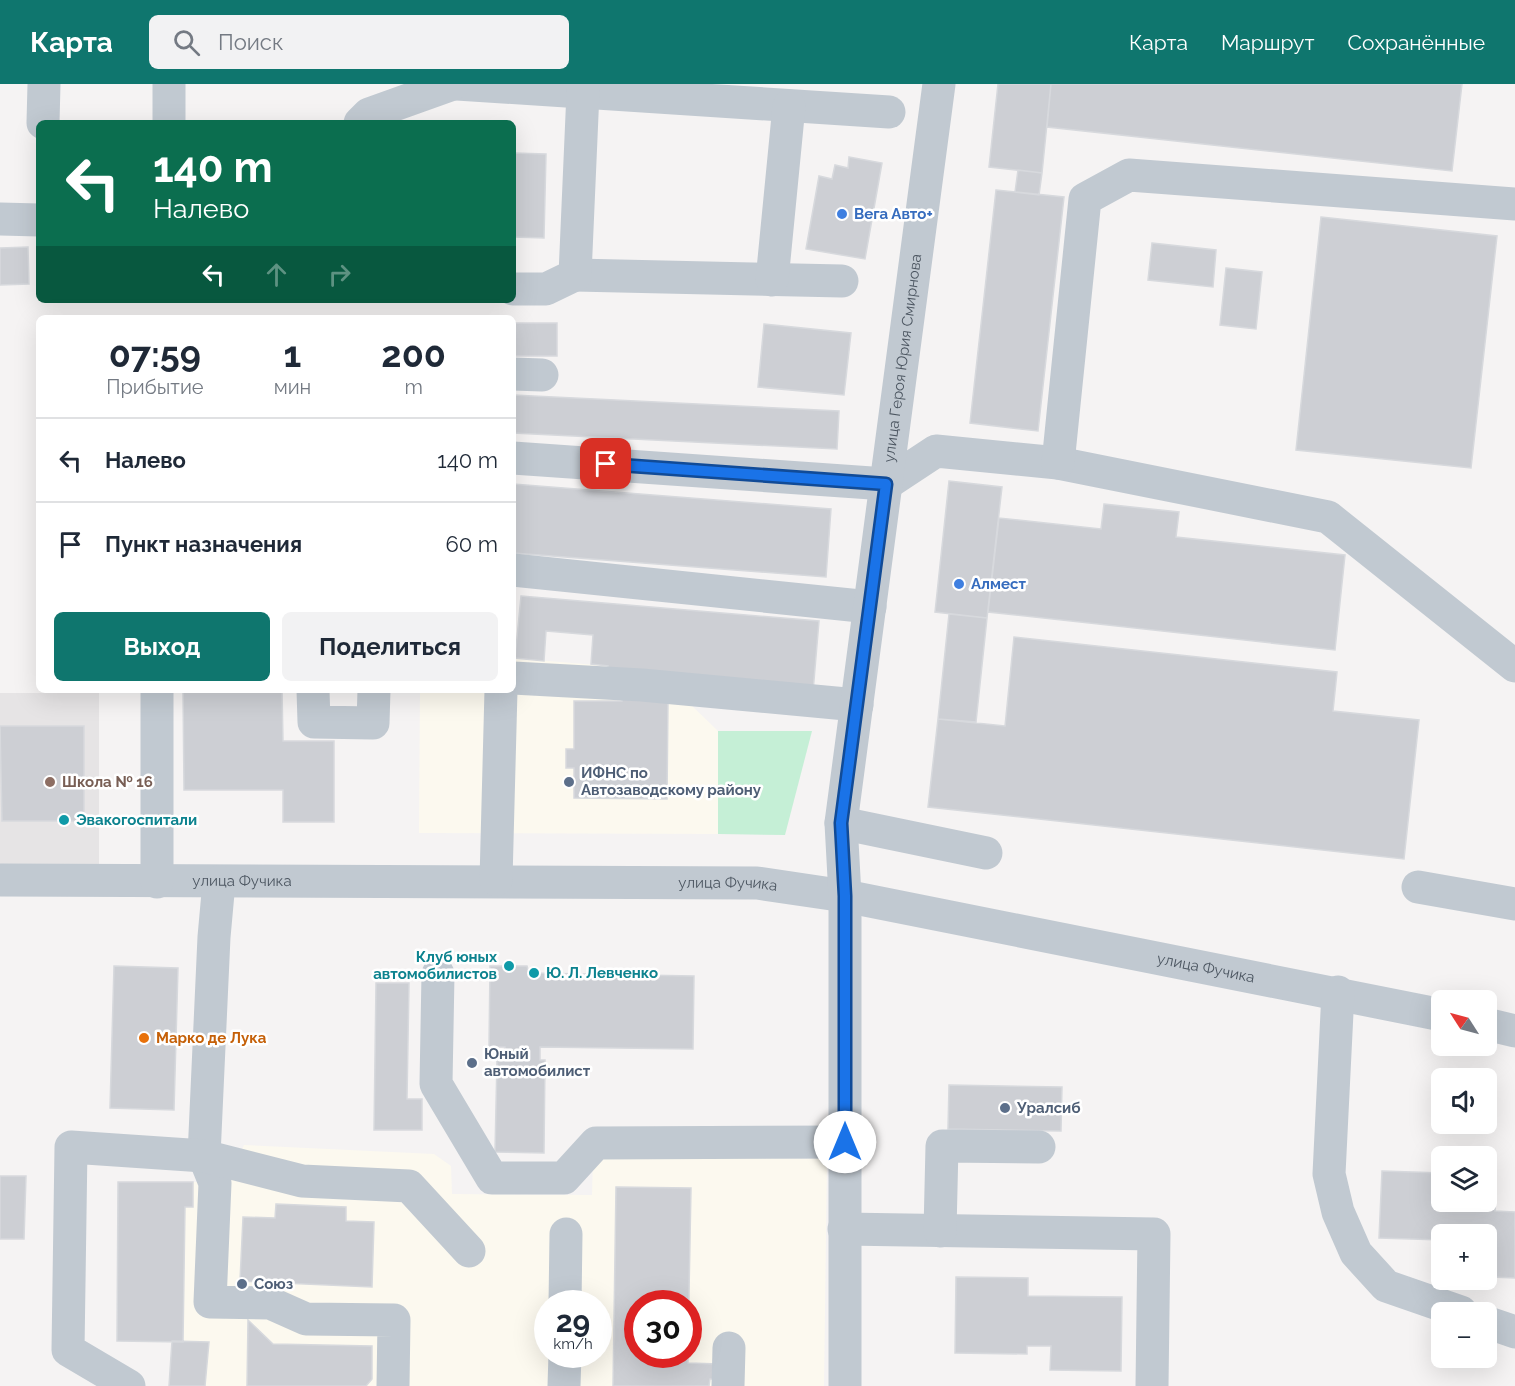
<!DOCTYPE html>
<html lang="ru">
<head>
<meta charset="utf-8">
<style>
  :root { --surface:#fff; --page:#f2f2f3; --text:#1f2937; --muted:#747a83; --line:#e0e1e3; --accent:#0f766e }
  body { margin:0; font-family:Raleway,sans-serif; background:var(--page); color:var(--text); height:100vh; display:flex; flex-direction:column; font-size:22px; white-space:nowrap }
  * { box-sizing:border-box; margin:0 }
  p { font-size:20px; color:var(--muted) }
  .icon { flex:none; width:33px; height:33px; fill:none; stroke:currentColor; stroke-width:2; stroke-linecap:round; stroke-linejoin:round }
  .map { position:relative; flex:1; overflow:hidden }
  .panel { position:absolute; left:36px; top:231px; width:480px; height:378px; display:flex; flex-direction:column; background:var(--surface); border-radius:9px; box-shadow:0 6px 24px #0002 }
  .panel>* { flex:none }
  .banner { position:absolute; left:36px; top:36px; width:480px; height:183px; border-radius:9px; box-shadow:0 6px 24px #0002; background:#0b6e4f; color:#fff; overflow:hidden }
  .needle { width:39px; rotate:306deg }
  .buttons { position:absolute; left:1431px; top:906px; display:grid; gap:12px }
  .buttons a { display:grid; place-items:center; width:66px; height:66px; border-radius:9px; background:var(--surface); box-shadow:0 6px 24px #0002; font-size:30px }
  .speed { position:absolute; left:534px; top:1206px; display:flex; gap:12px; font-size:30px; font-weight:700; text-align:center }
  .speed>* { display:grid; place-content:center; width:78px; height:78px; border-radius:50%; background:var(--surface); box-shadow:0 6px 24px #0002; line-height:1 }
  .speed small { font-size:15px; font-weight:400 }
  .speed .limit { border:9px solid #d22; background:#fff; color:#111 }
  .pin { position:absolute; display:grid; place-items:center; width:51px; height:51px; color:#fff; margin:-26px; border-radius:12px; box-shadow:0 3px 9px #0006 }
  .me { position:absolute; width:66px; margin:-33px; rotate:0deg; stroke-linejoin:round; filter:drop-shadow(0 0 4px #0008) }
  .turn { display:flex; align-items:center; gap:21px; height:126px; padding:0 18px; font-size:27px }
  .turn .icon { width:78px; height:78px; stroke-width:2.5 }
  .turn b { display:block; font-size:42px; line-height:51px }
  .lanes { display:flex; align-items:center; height:57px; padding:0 18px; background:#0003; justify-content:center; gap:30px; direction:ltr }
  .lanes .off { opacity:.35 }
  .eta { display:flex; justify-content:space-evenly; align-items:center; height:102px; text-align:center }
  .eta b { font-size:36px; font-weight:700; line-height:42px }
  .button { display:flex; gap:12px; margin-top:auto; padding:12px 18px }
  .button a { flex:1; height:69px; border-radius:9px; background:var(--accent); color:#fff; font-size:24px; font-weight:700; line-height:69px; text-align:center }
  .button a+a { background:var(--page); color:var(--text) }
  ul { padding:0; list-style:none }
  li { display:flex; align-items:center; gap:18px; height:84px; padding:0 18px; border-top:2px solid var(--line) }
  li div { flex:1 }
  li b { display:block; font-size:22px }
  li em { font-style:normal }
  header { display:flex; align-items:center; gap:36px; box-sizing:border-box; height:84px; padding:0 30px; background:var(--accent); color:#fff }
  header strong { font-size:28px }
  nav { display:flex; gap:33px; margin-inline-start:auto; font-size:21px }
  .search { width:420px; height:54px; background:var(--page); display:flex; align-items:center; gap:15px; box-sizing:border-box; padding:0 21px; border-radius:9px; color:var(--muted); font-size:22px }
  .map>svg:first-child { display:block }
  .commercial { fill:#fcf9ef; fill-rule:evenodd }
  .education { fill:#e6e4e5 }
  .green { fill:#c5efd6 }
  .building { fill:#cdcfd4; stroke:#d7d9dd; stroke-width:1.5 }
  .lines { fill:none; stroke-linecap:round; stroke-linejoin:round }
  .minor { stroke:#c1c9d1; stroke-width:33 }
  .route-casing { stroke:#114b97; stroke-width:15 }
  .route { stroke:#1a73e8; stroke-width:10 }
  .shop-dot { fill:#3f7fe0; stroke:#fff; stroke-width:2 }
  .education-dot { fill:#8d6e63; stroke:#fff; stroke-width:2 }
  .service-dot { fill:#5c6f8a; stroke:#fff; stroke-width:2 }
  .culture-dot { fill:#0f9aa8; stroke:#fff; stroke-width:2 }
  .food-dot { fill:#e8710a; stroke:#fff; stroke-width:2 }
  .labels { text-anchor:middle; stroke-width:5; stroke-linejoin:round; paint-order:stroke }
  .shop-label { font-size:15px; font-weight:bold; fill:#366cbe; stroke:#fff; text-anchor:start }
  .street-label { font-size:15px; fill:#4b5560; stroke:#fff }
  .service-label { font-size:15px; font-weight:bold; fill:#4e5e75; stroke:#fff; text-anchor:start }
  .education-label { font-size:15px; font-weight:bold; fill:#785e54; stroke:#fff; text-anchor:start }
  .culture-label { font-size:15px; font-weight:bold; fill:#0d838f; stroke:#fff; text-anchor:start }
  .food-label { font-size:15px; font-weight:bold; fill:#c56008; stroke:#fff; text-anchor:start }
</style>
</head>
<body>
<header>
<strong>Карта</strong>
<div class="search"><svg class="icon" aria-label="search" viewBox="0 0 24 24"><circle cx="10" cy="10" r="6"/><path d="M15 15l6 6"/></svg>Поиск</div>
<nav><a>Карта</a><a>Маршрут</a><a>Сохранённые</a></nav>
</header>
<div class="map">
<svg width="1515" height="1302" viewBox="0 0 1515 1302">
  <rect width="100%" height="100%" fill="#f5f3f3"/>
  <path class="commercial" d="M 513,574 L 608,582 L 607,590 L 689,619 L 718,647 L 718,750 L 419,749 L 420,606 L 513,606 Z
    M 244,1061 L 434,1070 L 451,1082 L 452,1110 L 592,1111 L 593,1072 L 827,1075 L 824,1302 L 205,1302 L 208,1258 L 183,1258 L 185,1123 L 193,1123 L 193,1098 L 227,1099 ZM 548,1220 L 598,1220 L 598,1270 L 548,1270 ZM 638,1220 L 688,1220 L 688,1270 L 638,1270 Z"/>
  <path class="education" d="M 0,609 L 99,609 L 99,786 L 0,787 Z"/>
  <path class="green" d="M 718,647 L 812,647 L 785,751 L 718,750 Z"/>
  <path class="building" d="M 998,0 L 1051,0 L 1042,89 L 989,83 Z
    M 1051,0 L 1462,0 L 1452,87 L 1047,43 Z
    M 513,69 L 546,70 L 544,154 L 513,153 Z
    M 849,73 L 882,79 L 865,175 L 806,165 L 819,92 L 832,95 L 835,81 L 848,84 Z
    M 1018,86 L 1042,89 L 1039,111 L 1015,108 Z
    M 996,106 L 1064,113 L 1038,347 L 970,339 Z
    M 1321,133 L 1497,152 L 1471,384 L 1296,366 Z
    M 1152,159 L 1216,166 L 1213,203 L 1148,196 Z
    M 28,163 L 29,200 L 0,201 L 0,164 Z
    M 1226,184 L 1262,188 L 1256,245 L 1220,241 Z
    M 513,239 L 557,239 L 557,272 L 513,272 Z
    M 764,240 L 851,249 L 844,311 L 758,303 Z
    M 513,311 L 839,327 L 837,365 L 513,349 Z
    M 949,397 L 1002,403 L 987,534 L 935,528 Z
    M 513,400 L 831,425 L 826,493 L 513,469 Z
    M 1104,420 L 1179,428 L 1176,453 L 1345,471 L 1335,566 L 988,528 L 999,434 L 1101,445 Z
    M 521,512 L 819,537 L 813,608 L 607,590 L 608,582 L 591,580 L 593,551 L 546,547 L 544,577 L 515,574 Z
    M 949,530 L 987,534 L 976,638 L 938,635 Z
    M 1014,553 L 1337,588 L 1333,627 L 1419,636 L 1404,775 L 928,723 L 938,635 L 1005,642 Z
    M 183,606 L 282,606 L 283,657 L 334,657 L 334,738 L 283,738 L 283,706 L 184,706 Z
    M 622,609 L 668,617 L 667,715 L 574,714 L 574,684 L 566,684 L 566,665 L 574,665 L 574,617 L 622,617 Z
    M 0,642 L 84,642 L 84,737 L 2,737 Z
    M 114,882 L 178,884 L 174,1026 L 110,1024 Z
    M 490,882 L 527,882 L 529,889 L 694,892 L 693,965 L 540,963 L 540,976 L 545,976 L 544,1069 L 495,1068 L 497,976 L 505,976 L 505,963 L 489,963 Z
    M 376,899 L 409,899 L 407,1015 L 422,1015 L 422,1046 L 374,1046 Z
    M 949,1001 L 1062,1003 L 1061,1047 L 948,1045 Z
    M 1382,1087 L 1442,1089 L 1442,1118 L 1486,1118 L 1486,1091 L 1496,1092 L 1495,1127 L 1515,1128 L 1515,1194 L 1492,1193 L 1493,1159 L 1486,1158 L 1486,1150 L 1442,1150 L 1442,1156 L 1379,1154 Z
    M 0,1092 L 26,1092 L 24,1155 L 0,1155 Z
    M 118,1098 L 193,1098 L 193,1123 L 185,1123 L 183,1258 L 117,1257 Z
    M 616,1103 L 691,1104 L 688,1262 L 688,1220 L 638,1220 L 638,1270 L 688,1270 L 688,1279 L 719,1280 L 718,1295 L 710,1295 L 709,1302 L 613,1302 Z
    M 276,1120 L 346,1123 L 346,1137 L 374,1138 L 372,1203 L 240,1197 L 243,1133 L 275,1134 Z
    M 956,1193 L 1028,1194 L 1028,1212 L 1122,1213 L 1121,1287 L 1050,1286 L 1051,1262 L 1027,1262 L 1027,1270 L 955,1269 Z
    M 248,1236 L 273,1260 L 372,1262 L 372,1295 L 366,1302 L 247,1302 Z
    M 172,1257 L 209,1258 L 205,1302 L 169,1302 Z"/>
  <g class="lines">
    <g class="minor">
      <path d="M 457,0 L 889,28"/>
      <path d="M 43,39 L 44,0"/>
      <path d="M 169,39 L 169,0"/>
      <path d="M 360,39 L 369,30 L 453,0"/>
      <path d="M 0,135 L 39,136"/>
      <path d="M 575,191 L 842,197"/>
      <path d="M 772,196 L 789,22"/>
      <path d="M 513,205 L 546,205 L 575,191 L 583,8"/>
      <path d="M 513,290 L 542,291"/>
      <path d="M 513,374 L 886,400 L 936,367 L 1058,379 L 1328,433 L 1515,582"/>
      <path d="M 1058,379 L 1085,115 L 1129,91 L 1515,120"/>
      <path d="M 513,486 L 870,523"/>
      <path d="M 513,594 L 642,601 L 857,621"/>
      <path d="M 313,606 L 314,638 L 373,639 L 374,606"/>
      <path d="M 841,739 L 986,769"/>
      <path id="s1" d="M 0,796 L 757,799 L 845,812 L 1442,931"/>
      <path d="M 496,796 L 501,606"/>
      <path d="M 157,798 L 157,606"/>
      <path d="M 219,798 L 214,853 L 204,1072 L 215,1099 L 210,1218 L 270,1219 L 306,1235 L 394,1236 L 393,1302"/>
      <path d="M 1418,803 L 1515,820"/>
      <path d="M 438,890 L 436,1000 L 492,1094 L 564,1094 L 596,1059 L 845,1058"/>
      <path d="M 1338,908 L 1329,1090 L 1338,1128 L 1356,1169 L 1386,1202 L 1461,1228"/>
      <path d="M 1486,940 L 1515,947"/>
      <path d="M 844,1145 L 1154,1150 L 1152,1302"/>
      <path d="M 940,1147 L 942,1062 L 1039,1063"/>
      <path d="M 565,1220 L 566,1150"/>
      <path d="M 1486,1238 L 1515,1248"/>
      <path d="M 129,1302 L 68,1266 L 71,1063 L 204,1072 L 302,1097 L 409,1102 L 469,1167"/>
      <path d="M 564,1302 L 565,1270"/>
      <path d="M 728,1302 L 729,1264"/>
      <path id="s2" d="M 845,1302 L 845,812 L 841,739 L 939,0"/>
    </g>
  </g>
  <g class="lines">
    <g class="route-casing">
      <path id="route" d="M 606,380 L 886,400 L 841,739 L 845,812 L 845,1058"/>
    </g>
    <use href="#route" class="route"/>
  </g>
  <g class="shop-dot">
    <circle cx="842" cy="130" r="6"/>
    <circle cx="959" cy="500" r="6"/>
  </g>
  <circle class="education-dot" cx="50" cy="698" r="6"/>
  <g class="service-dot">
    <circle cx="569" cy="698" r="6"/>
    <circle cx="472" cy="979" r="6"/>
    <circle cx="1005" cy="1024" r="6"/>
    <circle cx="242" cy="1200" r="6"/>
  </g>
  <g class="culture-dot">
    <circle cx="64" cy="736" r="6"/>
    <circle cx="509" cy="882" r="6"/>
    <circle cx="534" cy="889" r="6"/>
  </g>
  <circle class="food-dot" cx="144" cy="954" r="6"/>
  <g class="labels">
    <g class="shop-label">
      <text x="854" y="135">Вега Авто+</text>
      <text x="971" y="505">Алмест</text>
    </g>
    <g class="street-label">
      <text dy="5" stroke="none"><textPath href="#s2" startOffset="1032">улица Героя Юрия Смирнова</textPath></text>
      <text dy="5" stroke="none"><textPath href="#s1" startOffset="242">улица Фучика</textPath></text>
      <text dy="5" stroke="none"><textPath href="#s1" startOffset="728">улица Фучика</textPath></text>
      <text dy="5" stroke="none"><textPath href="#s1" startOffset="1214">улица Фучика</textPath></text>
    </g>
    <g class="service-label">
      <text x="581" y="694">ИФНС по<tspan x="581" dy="17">Автозаводскому району</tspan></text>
      <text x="484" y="975">Юный<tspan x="484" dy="17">автомобилист</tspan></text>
      <text x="1017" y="1029">Уралсиб</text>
      <text x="254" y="1205">Союз</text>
    </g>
    <g class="education-label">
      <text x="62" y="703">Школа № 16</text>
    </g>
    <g class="culture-label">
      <text x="76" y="741">Эвакогоспитали</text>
      <text x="497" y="878" text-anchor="end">Клуб юных<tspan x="497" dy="17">автомобилистов</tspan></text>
      <text x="546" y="894">Ю. Л. Левченко</text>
    </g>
    <g class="food-label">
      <text x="156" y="959">Марко де Лука</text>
    </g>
  </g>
</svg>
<div class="buttons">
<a><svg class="needle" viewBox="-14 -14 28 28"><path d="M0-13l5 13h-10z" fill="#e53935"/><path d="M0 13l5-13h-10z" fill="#747a83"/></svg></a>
<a><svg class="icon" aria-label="sound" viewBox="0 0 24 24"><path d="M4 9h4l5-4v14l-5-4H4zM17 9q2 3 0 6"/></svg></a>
<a><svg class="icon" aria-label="layers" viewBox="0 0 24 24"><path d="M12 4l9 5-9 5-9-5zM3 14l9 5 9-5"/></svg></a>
<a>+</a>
<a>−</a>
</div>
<div class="speed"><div>29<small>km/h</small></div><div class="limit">30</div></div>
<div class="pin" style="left:606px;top:380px;background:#d93025"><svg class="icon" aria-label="arrive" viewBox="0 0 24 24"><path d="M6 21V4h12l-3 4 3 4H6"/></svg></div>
<svg class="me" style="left:845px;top:1058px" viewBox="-20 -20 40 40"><circle r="19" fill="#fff"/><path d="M0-13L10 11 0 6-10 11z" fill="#1a73e8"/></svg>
<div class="banner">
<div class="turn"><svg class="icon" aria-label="left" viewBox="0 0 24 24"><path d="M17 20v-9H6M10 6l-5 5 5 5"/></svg><div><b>140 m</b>Налево</div></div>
<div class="lanes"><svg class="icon" aria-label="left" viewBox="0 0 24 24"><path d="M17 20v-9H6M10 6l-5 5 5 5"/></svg><svg class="icon off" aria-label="ahead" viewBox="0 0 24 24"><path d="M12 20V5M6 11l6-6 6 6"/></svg><svg class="icon off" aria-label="right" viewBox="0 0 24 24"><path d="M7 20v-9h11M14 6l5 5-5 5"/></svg></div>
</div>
<section class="panel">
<div class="eta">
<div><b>07:59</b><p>Прибытие</p></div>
<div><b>1</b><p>мин</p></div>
<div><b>200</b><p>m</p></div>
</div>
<ul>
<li><svg class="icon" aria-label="left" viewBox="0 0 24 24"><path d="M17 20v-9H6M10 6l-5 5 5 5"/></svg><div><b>Налево</b></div><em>140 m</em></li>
<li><svg class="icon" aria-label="arrive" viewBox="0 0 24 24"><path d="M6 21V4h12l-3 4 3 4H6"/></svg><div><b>Пункт назначения</b></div><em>60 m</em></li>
</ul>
<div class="button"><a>Выход</a><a>Поделиться</a></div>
</section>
</div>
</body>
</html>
